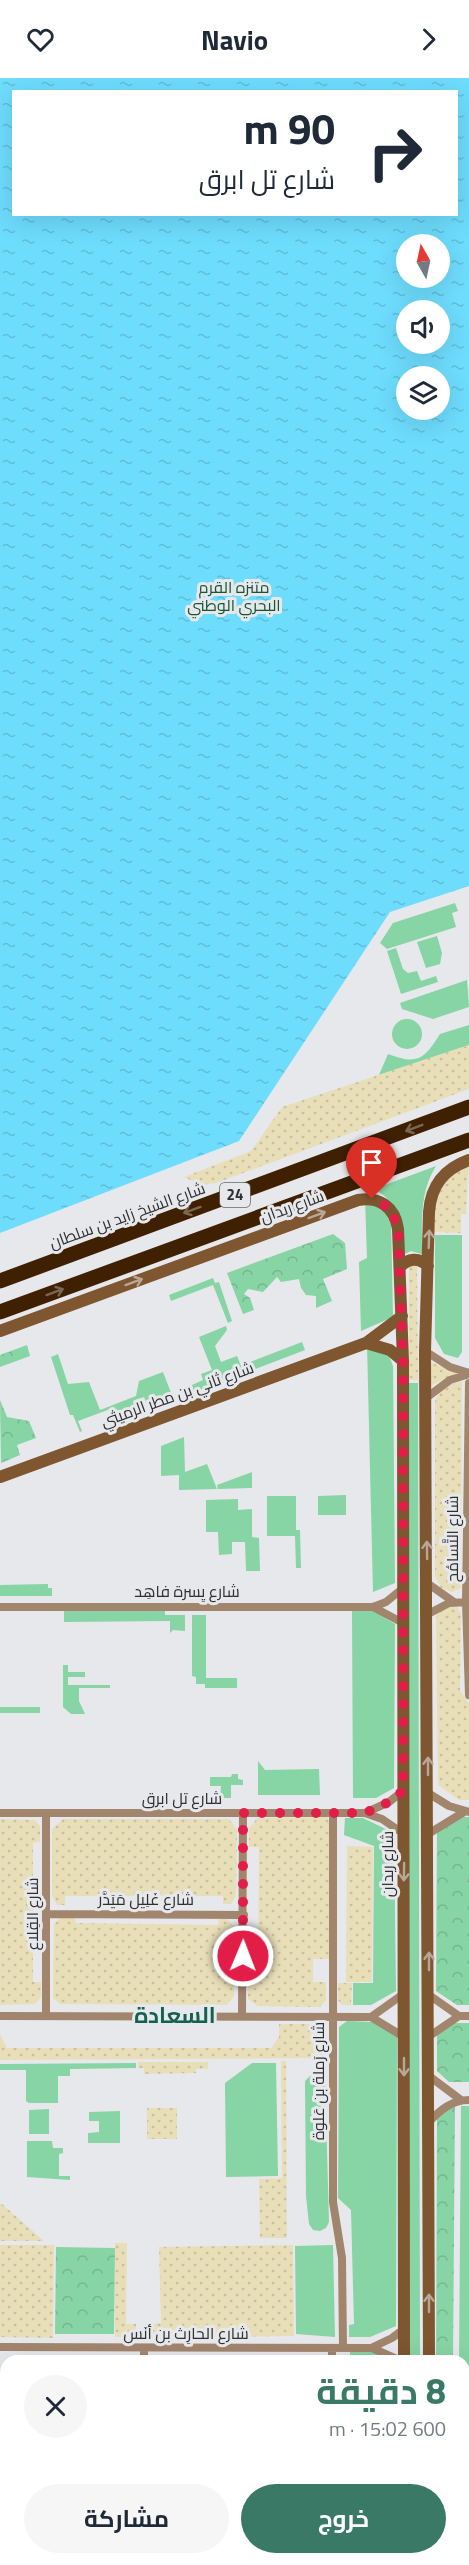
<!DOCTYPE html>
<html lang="ar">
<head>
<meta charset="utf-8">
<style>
  :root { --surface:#fff; --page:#f6f6f7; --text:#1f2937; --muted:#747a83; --accent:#3a7966 }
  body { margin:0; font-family:"Titillium Web",Cairo,sans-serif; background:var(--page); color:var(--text); direction:rtl; height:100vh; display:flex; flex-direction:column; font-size:22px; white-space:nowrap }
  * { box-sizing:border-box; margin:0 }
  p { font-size:20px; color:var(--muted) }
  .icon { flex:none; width:33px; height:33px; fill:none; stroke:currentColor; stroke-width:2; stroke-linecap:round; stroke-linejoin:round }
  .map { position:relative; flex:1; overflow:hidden; direction:ltr }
  .drawer { position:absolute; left:0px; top:2277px; width:470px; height:210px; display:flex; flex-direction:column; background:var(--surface); border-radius:18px 18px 0 0; box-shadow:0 6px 24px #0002; direction:rtl }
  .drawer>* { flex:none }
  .top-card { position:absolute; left:12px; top:12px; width:446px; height:126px; border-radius:0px; box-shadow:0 6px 24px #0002; direction:rtl; background:#fff; color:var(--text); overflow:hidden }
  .needle { width:39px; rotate:351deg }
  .buttons { position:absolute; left:396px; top:156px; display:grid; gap:12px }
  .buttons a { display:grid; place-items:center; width:54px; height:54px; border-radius:50%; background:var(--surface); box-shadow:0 6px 24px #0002; font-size:30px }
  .pin { position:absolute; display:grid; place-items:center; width:51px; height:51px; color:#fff; margin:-62px -26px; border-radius:50% 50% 50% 0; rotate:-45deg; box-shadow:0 0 6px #0007 }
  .pin .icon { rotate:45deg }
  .me { position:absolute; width:66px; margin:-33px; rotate:1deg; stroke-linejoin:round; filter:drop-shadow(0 0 4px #0008) }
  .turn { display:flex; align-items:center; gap:21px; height:126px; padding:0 24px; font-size:27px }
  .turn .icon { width:78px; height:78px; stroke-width:2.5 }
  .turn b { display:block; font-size:42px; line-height:51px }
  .round { display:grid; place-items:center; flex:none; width:63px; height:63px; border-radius:32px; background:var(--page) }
  .head { display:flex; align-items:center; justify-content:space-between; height:102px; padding:0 24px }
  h1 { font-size:36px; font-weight:700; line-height:45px; color:var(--accent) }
  .action { display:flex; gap:12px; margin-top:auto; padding:12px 24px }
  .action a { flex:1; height:69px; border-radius:36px; background:var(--accent); color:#fff; font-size:24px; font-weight:700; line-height:69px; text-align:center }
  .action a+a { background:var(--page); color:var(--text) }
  header { display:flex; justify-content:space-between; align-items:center; height:78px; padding:0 24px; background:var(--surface); font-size:27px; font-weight:700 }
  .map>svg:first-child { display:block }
  .green { fill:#87d4a4 }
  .forest { fill:url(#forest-crowns) }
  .sand { fill:url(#sand-dots) }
  .water { fill:url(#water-ripples); fill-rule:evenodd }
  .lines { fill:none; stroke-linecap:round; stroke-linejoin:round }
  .street { stroke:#a2856d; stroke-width:8 }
  .secondary { stroke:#7e5630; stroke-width:12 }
  .highway { stroke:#3f2000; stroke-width:15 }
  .oneway { stroke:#7a6652 }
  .oneway2 { stroke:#b8a697 }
  .route { stroke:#e11d48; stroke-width:10; stroke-dasharray:0 18 }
  .labels { text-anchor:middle; stroke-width:6; stroke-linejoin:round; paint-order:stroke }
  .shield { fill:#e7e8eb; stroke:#666669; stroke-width:1.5 }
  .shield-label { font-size:15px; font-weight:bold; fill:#2f2f31 }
  .park-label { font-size:16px; fill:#165433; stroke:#e7e8eb }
  .street-label { font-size:16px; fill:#2f2f31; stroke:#e7e8eb }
  .district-label { font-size:22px; font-weight:bold; fill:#12624f; stroke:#e7e8eb }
</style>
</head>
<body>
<header><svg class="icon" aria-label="forward" viewBox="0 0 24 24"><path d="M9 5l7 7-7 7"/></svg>Navio<svg class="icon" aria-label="heart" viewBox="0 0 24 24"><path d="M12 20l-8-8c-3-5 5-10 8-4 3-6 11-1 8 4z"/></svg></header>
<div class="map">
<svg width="469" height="2487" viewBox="0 0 469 2487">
  <defs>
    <pattern id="forest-crowns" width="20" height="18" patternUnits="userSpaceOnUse" patternTransform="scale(1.5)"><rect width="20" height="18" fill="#87d4a4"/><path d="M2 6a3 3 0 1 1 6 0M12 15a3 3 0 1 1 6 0" fill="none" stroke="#75b68e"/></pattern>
    <pattern id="sand-dots" width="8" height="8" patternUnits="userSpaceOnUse" patternTransform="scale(1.5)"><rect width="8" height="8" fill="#e8dfb9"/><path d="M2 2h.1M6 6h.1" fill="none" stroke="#c7c0a0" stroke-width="1.8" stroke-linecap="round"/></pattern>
    <pattern id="water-ripples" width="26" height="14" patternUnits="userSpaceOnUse" patternTransform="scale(1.5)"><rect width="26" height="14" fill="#6edcfd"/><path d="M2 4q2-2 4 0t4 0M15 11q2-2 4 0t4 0" fill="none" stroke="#60bdd9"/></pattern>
  </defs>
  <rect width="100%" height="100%" fill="#e7e8eb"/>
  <path class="green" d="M 455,825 L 458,833 L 452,835 L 456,849 L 387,871 L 380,865 L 393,845 Z
    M 437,858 L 442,875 L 440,886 L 426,890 L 417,864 Z
    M 396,870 L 403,891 L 408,895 L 417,893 L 421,903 L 436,898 L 438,904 L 401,916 L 387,873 Z
    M 467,902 L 469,929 L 433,941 L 402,931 L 400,925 Z
    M392 956a15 15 0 1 1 30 0a15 15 0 1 1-30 0Z
    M 469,947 L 469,967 L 379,997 L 388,976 C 417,987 424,982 440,956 Z
    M 436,1088 C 419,1115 422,1145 422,1176 L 411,1173 L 401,1178 C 399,1147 404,1128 374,1111 Z
    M 365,1120 L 380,1124 L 391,1141 L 393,1239 L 361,1253 L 359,1184 L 367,1180 Z
    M 435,1157 L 462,1157 L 462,1274 L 458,1280 L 444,1276 L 435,1260 Z
    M 213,1200 L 215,1205 L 219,1204 L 232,1243 L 228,1245 L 213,1207 L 171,1223 L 169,1217 Z
    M 226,1248 L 227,1252 L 215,1268 L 221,1284 L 237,1278 L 244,1295 L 194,1314 L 192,1307 L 203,1302 L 201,1296 L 212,1292 L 199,1259 Z
    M 302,1264 L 305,1272 L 253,1292 L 250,1284 Z
    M 367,1266 L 388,1275 L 393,1288 L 395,1505 L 373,1514 Z
    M 58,1276 L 68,1306 L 89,1304 L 100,1332 L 136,1318 L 139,1303 L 163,1294 L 173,1320 L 148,1329 L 144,1319 L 133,1323 L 136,1331 L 117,1338 L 113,1330 L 78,1343 L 82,1353 L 80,1354 L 73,1337 L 70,1337 L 51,1279 Z
    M 407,1305 L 418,1305 L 420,2283 L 409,2283 Z
    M 184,1359 L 185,1394 L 207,1386 L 217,1411 L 179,1412 L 179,1397 L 161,1398 L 161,1368 Z
    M 252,1394 L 252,1410 L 218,1411 L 217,1407 Z
    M 346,1417 L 346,1437 L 318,1437 L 318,1418 Z
    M 267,1418 L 296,1418 L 296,1452 L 300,1452 L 301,1490 L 296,1490 L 295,1458 L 267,1458 Z
    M 238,1421 L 238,1432 L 252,1431 L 252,1459 L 259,1460 L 260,1493 L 246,1493 L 245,1464 L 232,1464 L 232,1476 L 219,1477 L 218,1454 L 206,1454 L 206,1422 Z
    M 48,1506 L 48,1510 L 52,1510 L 52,1518 L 0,1518 L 0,1507 Z
    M 64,1533 L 165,1533 L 165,1537 L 185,1537 L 185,1553 L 173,1552 L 170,1555 L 170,1543 L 64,1544 Z
    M 352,1533 L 373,1533 L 395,1546 L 394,1710 L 376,1720 L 353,1720 Z
    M 192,1537 L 206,1537 L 206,1600 L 237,1600 L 237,1610 L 205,1610 L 205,1606 L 196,1606 L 196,1599 L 192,1598 Z
    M 63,1587 L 68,1587 L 68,1594 L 85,1594 L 85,1599 L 68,1599 L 68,1607 L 110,1607 L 110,1610 L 79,1610 L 79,1623 L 85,1636 L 71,1636 L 63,1629 Z
    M 0,1629 L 40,1629 L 40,1635 L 0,1635 Z
    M 258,1683 L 265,1692 L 319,1691 L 320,1717 L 258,1717 Z
    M 232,1696 L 238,1696 L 238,1701 L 243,1702 L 243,1707 L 231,1707 L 231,1720 L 220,1720 L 221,1708 L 210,1708 L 210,1699 L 231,1699 Z
    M 345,1740 L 363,1740 L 394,1755 L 396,1913 L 371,1927 L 353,1927 L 353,1905 L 373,1905 L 374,1768 L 344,1757 Z
    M 347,1943 L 374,1944 L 397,1959 L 396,2248 L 370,2259 L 349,2259 L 349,2247 L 354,2246 L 351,2132 L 338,2120 L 339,1949 Z
    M 136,1985 L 136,1990 L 70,1991 L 70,1998 L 58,1998 L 58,2025 L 29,2025 L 26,2023 L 26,1992 L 0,1992 L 0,1986 Z
    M 252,1985 L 276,1985 L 278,2098 L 226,2099 L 225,2005 Z
    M 314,1994 L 321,1996 L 325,2001 L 329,2144 L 326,2150 L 320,2153 L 313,2152 L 309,2146 L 306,2118 L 305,2003 Z
    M 461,2028 L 469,2028 L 469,2366 L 464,2366 L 464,2283 L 459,2283 Z
    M 49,2031 L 49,2056 L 29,2056 L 29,2032 Z
    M 120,2033 L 120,2065 L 88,2065 L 88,2055 L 99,2054 L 99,2043 L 89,2043 L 89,2034 Z
    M 27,2063 L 52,2063 L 53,2070 L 63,2070 L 63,2075 L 59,2076 L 59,2098 L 70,2098 L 70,2102 L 27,2099 Z
    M 333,2167 L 335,2259 L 296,2256 L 295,2168 Z
    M 350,2272 L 371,2272 L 388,2283 L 350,2283 Z
    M 349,2481 L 395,2481 L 395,2487 L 349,2487 Z"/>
  <path class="forest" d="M 333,1156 L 345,1165 L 347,1191 L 323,1201 L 332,1223 L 316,1230 L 316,1218 L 306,1217 L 301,1210 L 299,1201 L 281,1204 L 277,1199 L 263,1214 L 248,1211 L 244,1216 L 250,1220 L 254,1232 L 243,1236 L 227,1195 Z
    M 27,1267 L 30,1278 L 0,1289 L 0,1277 Z
    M 0,1322 L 7,1339 L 29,1343 L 36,1360 L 17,1367 L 20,1377 L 1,1385 Z
    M 461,1739 L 469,1739 L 469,1927 L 457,1927 L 436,1913 L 437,1753 Z
    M 449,1945 L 469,1945 L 469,2004 L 449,2004 L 437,1993 L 437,1953 Z
    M 455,2027 L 453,2283 L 436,2283 L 437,2037 Z
    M 56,2169 L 115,2170 L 114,2256 L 55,2256 Z"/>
  <path class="sand" d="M 469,967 L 469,1011 L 216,1105 L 201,1107 L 184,1099 L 251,1073 L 282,1029 Z
    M 469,1081 L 466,1136 L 461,1136 L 461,1155 L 434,1154 L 434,1118 L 438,1105 Z
    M 409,1186 L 417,1186 L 418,1302 L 409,1302 Z
    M 430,1284 L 458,1295 L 430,1308 Z
    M 462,1303 L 461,1510 L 452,1514 L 441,1510 L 435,1498 L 435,1323 L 443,1309 Z
    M 456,1527 L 461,1536 L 460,1613 L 469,1625 L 469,1722 L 459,1722 L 438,1707 L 436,1537 L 441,1530 Z
    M 327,1739 L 330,1744 L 329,1881 L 313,1881 L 313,1904 L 326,1904 L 326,1922 L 320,1929 L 257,1928 L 248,1921 L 248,1888 L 258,1888 L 259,1769 L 249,1769 L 249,1751 L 257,1740 Z
    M 0,1741 L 35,1742 L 40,1748 L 40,1764 L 33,1765 L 33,1904 L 41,1904 L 41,1919 L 35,1926 L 0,1927 Z
    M 63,1741 L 229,1741 L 237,1752 L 236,1818 L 231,1826 L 223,1826 L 223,1818 L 65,1818 L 65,1827 L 57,1827 L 52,1818 L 52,1751 Z
    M 347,1768 L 373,1769 L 372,1904 L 346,1904 Z
    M 61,1839 L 75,1840 L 76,1845 L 218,1847 L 219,1841 L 227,1841 L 234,1848 L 234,1918 L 227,1927 L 60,1926 L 53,1920 L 54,1846 Z
    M 338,1905 L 352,1905 L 351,1927 L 342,1927 L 338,1922 Z
    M 279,1946 L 321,1946 L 326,1953 L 325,1976 L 319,1980 L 0,1982 L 0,1956 L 7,1970 L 271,1970 L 279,1959 Z
    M 281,1983 L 286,1983 L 287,2160 L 260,2160 L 259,2101 L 282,2100 Z
    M 138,1984 L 208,1984 L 208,1991 L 196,1991 L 196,1995 L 144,1996 L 144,1990 L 138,1990 Z
    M 147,2030 L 177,2030 L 177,2061 L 147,2061 Z
    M 0,2126 L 2,2126 L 44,2163 L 0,2163 Z
    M 115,2165 L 127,2165 L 126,2246 L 136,2246 L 136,2255 L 131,2259 L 115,2259 Z
    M 0,2167 L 54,2167 L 53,2260 L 0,2259 Z
    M 293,2167 L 294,2258 L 154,2260 L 149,2253 L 149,2246 L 161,2245 L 159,2169 Z"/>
  <path class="water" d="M 0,0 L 469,0 L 469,808 L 390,834 L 239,1063 L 0,1155 ZM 14,14 L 456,14 L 456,136 L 14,136 ZM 406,166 L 440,166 L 440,200 L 406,200 ZM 406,232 L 440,232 L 440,266 L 406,266 ZM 406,298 L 440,298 L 440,332 L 406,332 Z"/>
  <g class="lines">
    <path class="street" d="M 425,1273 L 450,1289 L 469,1295
      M 469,1305 L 466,1524 L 469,1617
      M 426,1320 L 450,1302 L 469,1296
      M 427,1505 L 454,1524
      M 0,1529 L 373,1529 L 386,1524 L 402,1511
      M 373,1529 L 403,1545
      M 428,1536 L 449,1525 L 469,1524
      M 428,1715 L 449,1728 L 469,1734
      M 0,1735 L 365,1735 L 382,1741 L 404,1756
      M 46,1735 L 46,1938
      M 333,1735 L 333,2124 L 342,2180 L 343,2270
      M 365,1735 L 389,1724 L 403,1713
      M 428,1756 L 464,1734
      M 48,1836 L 244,1837
      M 429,1917 L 459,1938
      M 0,1938 L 371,1939 L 404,1959
      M 242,1938 L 243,1735
      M 371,1939 L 402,1917
      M 428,1959 L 459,1938 L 469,1938
      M 429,1998 L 461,2022
      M 429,2044 C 440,2032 452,2022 469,2022
      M 0,2269 L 371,2270 L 392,2260 L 404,2251
      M 144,2270 L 144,2283
      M 372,2270 L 401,2283
      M 332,2271 L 332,2283
      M 464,2378 L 469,2378
      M 464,2457 L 469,2457
      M 145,2481 L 145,2487
      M 333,2481 L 333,2487"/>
    <path class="secondary" d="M 400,1189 C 408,1180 419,1179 428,1188
      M 0,1253 L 358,1122 C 379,1118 395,1129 398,1151 L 403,1283 L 404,2283
      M 366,1265 L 390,1272 L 403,1283
      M 0,1399 L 366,1265 L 402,1238
      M 429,2283 L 425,1273 L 429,1134 C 431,1107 444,1091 469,1082
      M 405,2481 L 405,2487
      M 429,2481 L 429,2487"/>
    <path class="highway" d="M 0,1203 L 469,1029
      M 0,1234 L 469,1062"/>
  </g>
  <defs><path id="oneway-shaft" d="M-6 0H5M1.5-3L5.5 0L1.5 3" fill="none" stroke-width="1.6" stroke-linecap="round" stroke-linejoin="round" transform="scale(1.5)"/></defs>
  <g class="oneway">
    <use href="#oneway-shaft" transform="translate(414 1050) rotate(159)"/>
    <use href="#oneway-shaft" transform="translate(192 1132) rotate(160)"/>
    <use href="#oneway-shaft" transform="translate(55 1214) rotate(-20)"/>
  </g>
  <g class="oneway2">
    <use href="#oneway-shaft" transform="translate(317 1137) rotate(-20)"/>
    <use href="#oneway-shaft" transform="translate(429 1161) rotate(-88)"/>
    <use href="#oneway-shaft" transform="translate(134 1204) rotate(-20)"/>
    <use href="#oneway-shaft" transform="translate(427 1472) rotate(-91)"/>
    <use href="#oneway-shaft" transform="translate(428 1688) rotate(-90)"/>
    <use href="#oneway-shaft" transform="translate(404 1794) rotate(91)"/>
    <use href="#oneway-shaft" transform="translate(429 1883) rotate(-90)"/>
    <use href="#oneway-shaft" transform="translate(404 1989) rotate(90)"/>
    <use href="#oneway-shaft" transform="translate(429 2225) rotate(-90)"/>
  </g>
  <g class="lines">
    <path class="route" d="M 243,1878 L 243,1735 L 364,1735 L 381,1729 L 403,1713 L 403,1283 L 398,1151 L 391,1131 L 372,1121"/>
  </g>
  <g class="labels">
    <rect class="shield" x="220" y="1105" width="30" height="24" rx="4.5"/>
    <g class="shield-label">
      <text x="235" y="1122">24</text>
    </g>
    <g class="park-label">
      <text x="234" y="515">متنزه القرم<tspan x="234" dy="18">البحري الوطني</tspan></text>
    </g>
    <g class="street-label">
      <text transform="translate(292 1128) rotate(-20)" y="6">شارع ربدان</text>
      <text transform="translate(127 1137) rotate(-20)" y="6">شارع الشيخ زايد بن سلطان</text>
      <text transform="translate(177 1316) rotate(-20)" y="6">شارع ثاني بن مطر الرميثي</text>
      <text transform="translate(452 1461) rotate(-90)" y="6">شارع التَّسامُح</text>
      <text x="187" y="1519">شارع يِسرة فاهِد</text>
      <text x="182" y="1726">شارع تل ابرق</text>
      <text transform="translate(387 1786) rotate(-90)" y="6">شارع ربدان</text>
      <text x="146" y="1827">شارع غَلِيل مَيَدَّر</text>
      <text transform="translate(32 1836) rotate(-90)" y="6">شارع القِلاع</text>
      <text transform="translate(318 2003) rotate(-90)" y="6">شارع رَملة بن عَلوة</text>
      <text x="186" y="2261">شارع الحارِث بن أنَس</text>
    </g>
    <g class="district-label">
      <text x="175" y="1945">السعادة</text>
    </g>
  </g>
</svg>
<div class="buttons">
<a><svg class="needle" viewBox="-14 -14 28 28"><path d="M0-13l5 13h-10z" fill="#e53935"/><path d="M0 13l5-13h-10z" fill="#747a83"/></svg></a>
<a><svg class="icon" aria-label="sound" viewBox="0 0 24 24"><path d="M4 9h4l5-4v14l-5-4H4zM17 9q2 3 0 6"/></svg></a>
<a><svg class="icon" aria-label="layers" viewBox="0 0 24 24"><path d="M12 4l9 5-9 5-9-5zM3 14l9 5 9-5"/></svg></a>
</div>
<div class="pin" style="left:372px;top:1121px;background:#d93025"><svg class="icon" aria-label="arrive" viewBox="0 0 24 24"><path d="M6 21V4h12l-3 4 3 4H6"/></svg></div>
<svg class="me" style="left:243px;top:1878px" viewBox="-20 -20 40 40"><circle r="17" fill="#e11d48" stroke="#fff" stroke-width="3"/><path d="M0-11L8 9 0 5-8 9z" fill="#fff"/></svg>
<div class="top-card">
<div class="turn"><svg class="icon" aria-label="right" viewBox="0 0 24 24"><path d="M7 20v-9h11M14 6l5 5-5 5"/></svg><div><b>90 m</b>شارع تل ابرق</div></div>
</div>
<section class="drawer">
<div class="head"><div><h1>8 دقيقة</h1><p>600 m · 15:02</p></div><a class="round"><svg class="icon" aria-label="close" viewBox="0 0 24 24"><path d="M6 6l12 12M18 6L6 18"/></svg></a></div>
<div class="action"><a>خروج</a><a>مشاركة</a></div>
</section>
</div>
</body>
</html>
